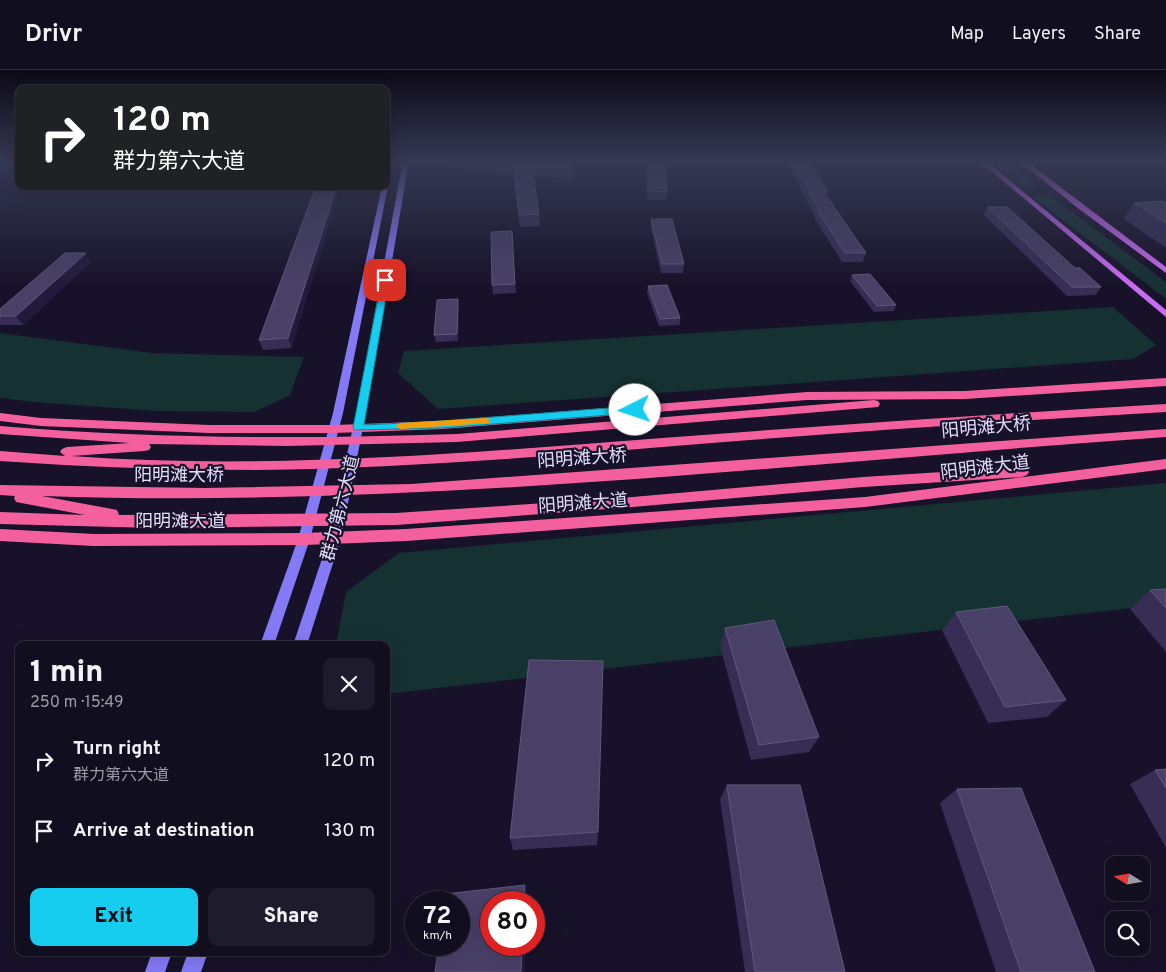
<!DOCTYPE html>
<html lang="en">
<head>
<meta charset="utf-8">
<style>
  :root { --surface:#110e1f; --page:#1e1c2c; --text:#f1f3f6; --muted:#9c9ca4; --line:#302e3d; --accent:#16ccef }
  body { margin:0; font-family:Overpass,"Noto Sans SC",sans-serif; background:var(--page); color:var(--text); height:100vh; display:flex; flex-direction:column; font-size:19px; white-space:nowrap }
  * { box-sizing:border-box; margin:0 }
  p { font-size:16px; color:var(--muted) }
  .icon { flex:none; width:28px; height:28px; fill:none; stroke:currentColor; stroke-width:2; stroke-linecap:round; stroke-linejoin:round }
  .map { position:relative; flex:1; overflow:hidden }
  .side { position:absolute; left:15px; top:571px; width:375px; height:315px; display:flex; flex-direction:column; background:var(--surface); border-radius:10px; box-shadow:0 5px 20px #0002,0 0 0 1px var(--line) }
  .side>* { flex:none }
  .hud { position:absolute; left:15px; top:15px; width:375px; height:105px; border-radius:10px; box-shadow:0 5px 20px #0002,0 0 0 1px var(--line); background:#202124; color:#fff; overflow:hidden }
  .needle { width:32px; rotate:281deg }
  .buttons { position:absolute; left:1105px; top:786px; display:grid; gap:10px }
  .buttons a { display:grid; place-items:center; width:45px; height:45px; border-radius:10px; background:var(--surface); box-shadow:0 5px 20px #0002,0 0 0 1px var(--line); font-size:25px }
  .speed { position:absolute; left:405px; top:821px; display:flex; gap:10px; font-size:25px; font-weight:700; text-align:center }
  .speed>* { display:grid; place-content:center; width:65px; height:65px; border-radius:50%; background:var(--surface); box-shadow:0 5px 20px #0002,0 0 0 1px var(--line); line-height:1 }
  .speed small { font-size:12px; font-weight:400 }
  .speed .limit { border:8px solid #d22; background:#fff; color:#111 }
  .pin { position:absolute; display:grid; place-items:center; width:42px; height:42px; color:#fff; margin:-21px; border-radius:10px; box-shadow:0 2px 8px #0006 }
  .me { position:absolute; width:55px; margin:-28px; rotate:266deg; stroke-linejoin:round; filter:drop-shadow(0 0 4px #0008) }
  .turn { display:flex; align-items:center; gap:18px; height:105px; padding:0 15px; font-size:22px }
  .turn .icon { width:65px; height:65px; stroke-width:2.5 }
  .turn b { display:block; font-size:35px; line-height:42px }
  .round { display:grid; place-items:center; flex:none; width:52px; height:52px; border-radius:10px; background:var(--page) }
  .summary { display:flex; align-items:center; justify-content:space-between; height:85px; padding:0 15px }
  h1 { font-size:30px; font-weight:800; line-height:38px }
  .button { display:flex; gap:10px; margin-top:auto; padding:10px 15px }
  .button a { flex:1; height:58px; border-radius:10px; background:var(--accent); color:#111; font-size:20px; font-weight:800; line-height:58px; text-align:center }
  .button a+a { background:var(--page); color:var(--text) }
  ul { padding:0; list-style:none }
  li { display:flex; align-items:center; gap:15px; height:70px; padding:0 15px }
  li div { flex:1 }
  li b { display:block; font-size:19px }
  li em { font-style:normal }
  header { display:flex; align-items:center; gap:30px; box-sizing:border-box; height:70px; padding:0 25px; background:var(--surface); border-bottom:1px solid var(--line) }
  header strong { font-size:24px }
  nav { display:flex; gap:28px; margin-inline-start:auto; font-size:18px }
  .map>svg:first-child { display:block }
  .green { fill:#163132 }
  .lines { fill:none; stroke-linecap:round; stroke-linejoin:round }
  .secondary { fill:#847af6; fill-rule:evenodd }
  .primary { fill:#ca6bf5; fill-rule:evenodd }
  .highway { fill:#f4609e; fill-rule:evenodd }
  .wall { fill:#372d55 }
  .shaded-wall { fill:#221a3c }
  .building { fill:#494067; stroke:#61587e }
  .route { fill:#16ccef; stroke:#0e859b }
  .slow { fill:#f59e0b }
  .labels { text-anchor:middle; stroke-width:4.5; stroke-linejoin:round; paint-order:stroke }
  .street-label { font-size:18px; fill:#e2dcfd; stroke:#171229 }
</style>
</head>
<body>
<header>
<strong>Drivr</strong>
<nav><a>Map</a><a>Layers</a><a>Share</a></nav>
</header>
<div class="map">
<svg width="1166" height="902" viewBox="0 0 1166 902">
  <rect width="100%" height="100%" fill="#171229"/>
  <path class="green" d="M 991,91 L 1008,91 L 1038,116 L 1023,117 Z
    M 1049,125 L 1166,212 L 1166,229 L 1032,126 Z
    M 1113,237 L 1156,275 L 1133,289 L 438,339 L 398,303 L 404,281 Z
    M 0,263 L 152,283 L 304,287 L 290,325 L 255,342 L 157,341 L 34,332 L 0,328 Z
    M 1166,413 L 1166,534 L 386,624 L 386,575 L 336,575 L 346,522 L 399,483 Z"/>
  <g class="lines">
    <path class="secondary" d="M 387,91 L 393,91 L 389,111 L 386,113 Z
      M 403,91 L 409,91 L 367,338 L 341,468 L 307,575 L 293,575 L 329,468 L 357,338 Z
      M 386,114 L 388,116 L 343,343 L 310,469 L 274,575 L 260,575 L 298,469 L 333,343 L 382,116 L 386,116 Z
      M 152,882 L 172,882 L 165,902 L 145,902 Z
      M 188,882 L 208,882 L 201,902 L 181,902 Z"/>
    <path class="primary" d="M 979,91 L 986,91 L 1166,240 L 1166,247 Z
      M 1019,91 L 1026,91 L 1166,197 L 1166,203 L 1079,139 Z"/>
    <path class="highway" d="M 1166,308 L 1166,316 L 965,329 L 807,330 L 442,359 L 334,363 L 209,363 L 41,356 L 0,351 L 0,343 L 41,348 L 209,355 L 334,355 L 442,351 L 807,322 L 965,321 Z
      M 874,330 L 878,331 L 880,334 L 878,337 L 457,372 L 286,376 L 149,374 L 151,377 L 149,380 L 144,381 L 71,386 C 263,400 457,384 649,369 C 821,356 994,344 1166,334 L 1166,342 C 1027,350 889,359 750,370 C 586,383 422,398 258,400 C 172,400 86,397 0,391 L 0,381 L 65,386 L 60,382 L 62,379 L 67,377 L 130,373 L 0,364 L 0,356 C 152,369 304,369 457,364 Z
      M 1166,359 L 1166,367 C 792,393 418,439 42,426 L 112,439 L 117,440 L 119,445 L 396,443 L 621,428 L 863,407 L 1022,397 L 1027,399 L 1029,402 L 1027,405 L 1022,407 L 863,417 L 621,438 L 396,455 L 155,458 L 0,454 L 0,442 L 85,445 L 16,432 L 14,428 L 15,426 L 0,425 L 0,415 L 205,418 L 411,414 Z
      M 1166,389 L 1166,399 L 865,437 L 406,471 L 304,475 L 94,476 L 0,471 L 0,459 L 94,464 L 304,463 L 406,459 L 865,427 Z"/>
  </g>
  <path class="wall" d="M 449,91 L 580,91 L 572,109 L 533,106 L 539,144 L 540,156 L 520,157 L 514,105 L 465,101 L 464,98 L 449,96 Z
    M 647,91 L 667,122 L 666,130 L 647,130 Z
    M 786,91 L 809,91 L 827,121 L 826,125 L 866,183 L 863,192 L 842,192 L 815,149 L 815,146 Z
    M 316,116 L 292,278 L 263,280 L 259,270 Z
    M 1134,133 L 1166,133 L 1166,178 L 1124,149 Z
    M 987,137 L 1101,217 L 1096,225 L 1067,226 L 984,145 Z
    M 651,149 L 684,194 L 683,203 L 661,203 L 651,158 Z
    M 512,161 L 516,223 L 493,224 L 492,215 Z
    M 91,192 L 23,255 L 0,255 L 0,239 Z
    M 852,205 L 896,235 L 894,241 L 874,242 L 850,211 Z
    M 648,216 L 680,248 L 680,255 L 659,256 L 647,223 Z
    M 459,236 L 458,271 L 436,272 L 434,265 Z
    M 1166,519 L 1166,582 L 1130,539 L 1150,520 Z
    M 956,542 L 1066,630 L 1047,647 L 988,653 L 942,560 Z
    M 725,558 L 819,667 L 809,682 L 751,690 L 720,576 Z
    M 1166,699 L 1166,778 L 1130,714 L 1155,700 Z
    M 727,715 L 845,902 L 745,902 L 720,729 Z
    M 957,719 L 1095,902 L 996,902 L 940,733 Z
    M 598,762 L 597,775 L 513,780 L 510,768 Z"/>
  <path class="shaded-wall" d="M 575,91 L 580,91 L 572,109 L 572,98 Z
    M 337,116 L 341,116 L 292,278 L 288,268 Z
    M 86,183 L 91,192 L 23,255 L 16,246 Z
    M 458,229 L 459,236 L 458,271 L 457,264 Z
    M 525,815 L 528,826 L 528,832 L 524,832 Z
    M 522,875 L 526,875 L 525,902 L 521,902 Z"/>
  <path class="building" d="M 470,91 L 575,91 L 572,98 L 532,96 L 539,144 L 519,145 L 513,94 Z
    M 648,91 L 665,91 L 667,122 L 648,121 Z
    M 792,91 L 809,91 L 827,121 L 823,121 L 866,183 L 845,183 L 817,140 L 819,140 Z
    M 316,116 L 337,116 L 288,268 L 259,270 Z
    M 1163,131 L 1166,133 L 1166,153 L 1134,133 Z
    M 987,137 L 1007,137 L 1075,198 L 1080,198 L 1101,217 L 1072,217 Z
    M 651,149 L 672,149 L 684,194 L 662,194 Z
    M 512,161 L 515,214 L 492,215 L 491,162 Z
    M 65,183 L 86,183 L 16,246 L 0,246 L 0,239 Z
    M 870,204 L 896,235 L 877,236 L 852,205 Z
    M 667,215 L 680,248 L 660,249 L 648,216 Z
    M 458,229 L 457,264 L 434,265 L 437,230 Z
    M 1166,519 L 1166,538 L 1150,520 Z
    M 1007,536 L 1066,630 L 1005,637 L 956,542 Z
    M 774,550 L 819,667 L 759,675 L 725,558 Z
    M 529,590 L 603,591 L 598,762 L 510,768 Z
    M 1166,699 L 1166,718 L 1155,700 Z
    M 727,715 L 800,715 L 845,902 L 755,902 Z
    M 1021,718 L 1095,902 L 1021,902 L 957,719 Z
    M 525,815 L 524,832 L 491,832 L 491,875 L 522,875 L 521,902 L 435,902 L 439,875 L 459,875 L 459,832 L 444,832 L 445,824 Z"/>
  <linearGradient id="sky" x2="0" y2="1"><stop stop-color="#0d0a17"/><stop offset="0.42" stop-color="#363954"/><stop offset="1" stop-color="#363954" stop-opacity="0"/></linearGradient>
  <rect width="1166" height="217" fill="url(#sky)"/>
  <path class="route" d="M 382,208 L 389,210 L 364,355 L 442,351 L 635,336 L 640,340 L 635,343 L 442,358 L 355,360 L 353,358 Z"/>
  <path class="slow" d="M 486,348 L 489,349 L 489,353 L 400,359 L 395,356 L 400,353 Z"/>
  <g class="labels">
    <g class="street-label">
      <text transform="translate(986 357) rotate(-5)" y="6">阳明滩大桥</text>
      <text transform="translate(582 388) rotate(-4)" y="6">阳明滩大桥</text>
      <text transform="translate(985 397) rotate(-7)" y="6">阳明滩大道</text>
      <text x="179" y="411">阳明滩大桥</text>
      <text transform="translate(583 433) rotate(-4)" y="6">阳明滩大道</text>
      <text transform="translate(340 438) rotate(-76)" y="6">群力第六大道</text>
      <text x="180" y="457">阳明滩大道</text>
    </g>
  </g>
</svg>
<div class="buttons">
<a><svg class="needle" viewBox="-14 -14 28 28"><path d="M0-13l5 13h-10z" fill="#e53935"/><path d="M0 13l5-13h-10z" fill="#9c9ca4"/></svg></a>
<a><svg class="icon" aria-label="search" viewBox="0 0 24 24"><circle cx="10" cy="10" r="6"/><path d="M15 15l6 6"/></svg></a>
</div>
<div class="speed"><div>72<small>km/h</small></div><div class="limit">80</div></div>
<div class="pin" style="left:385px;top:210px;background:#d93025"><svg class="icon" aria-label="arrive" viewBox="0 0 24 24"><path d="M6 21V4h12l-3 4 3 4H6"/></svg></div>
<svg class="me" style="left:635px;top:340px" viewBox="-20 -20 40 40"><circle r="19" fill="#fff"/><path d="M0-13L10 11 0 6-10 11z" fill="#16ccef"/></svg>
<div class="hud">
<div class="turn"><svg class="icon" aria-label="right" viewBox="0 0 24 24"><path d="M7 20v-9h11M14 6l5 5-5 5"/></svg><div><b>120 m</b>群力第六大道</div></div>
</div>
<section class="side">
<div class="summary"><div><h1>1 min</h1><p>250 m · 15:49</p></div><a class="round"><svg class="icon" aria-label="close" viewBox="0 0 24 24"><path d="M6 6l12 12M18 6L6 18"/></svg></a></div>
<ul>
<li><svg class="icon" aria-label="right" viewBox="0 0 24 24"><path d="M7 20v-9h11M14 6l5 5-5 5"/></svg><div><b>Turn right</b><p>群力第六大道</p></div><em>120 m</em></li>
<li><svg class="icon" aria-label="arrive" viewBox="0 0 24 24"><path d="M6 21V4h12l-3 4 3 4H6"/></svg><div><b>Arrive at destination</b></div><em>130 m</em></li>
</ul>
<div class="button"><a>Exit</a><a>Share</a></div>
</section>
</div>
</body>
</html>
